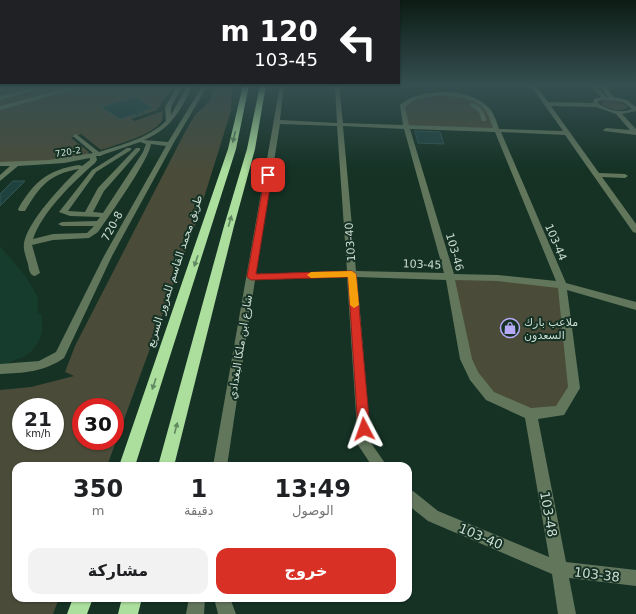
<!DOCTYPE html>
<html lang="ar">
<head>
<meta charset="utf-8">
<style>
  :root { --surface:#fff; --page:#f2f2f2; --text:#202124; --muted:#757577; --accent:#d93025 }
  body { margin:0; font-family:"DejaVu Sans","Noto Naskh Arabic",sans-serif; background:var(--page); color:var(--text); direction:rtl; height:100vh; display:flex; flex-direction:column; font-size:15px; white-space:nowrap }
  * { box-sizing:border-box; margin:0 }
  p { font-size:13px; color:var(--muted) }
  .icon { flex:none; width:22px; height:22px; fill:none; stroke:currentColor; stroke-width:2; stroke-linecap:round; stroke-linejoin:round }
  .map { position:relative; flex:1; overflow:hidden; direction:ltr }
  .drawer { position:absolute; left:12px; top:462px; width:400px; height:140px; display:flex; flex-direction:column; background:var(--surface); border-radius:12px; box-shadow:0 1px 3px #0004; direction:rtl }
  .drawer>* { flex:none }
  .top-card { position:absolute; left:0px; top:0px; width:400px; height:84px; box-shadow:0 1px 3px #0004; direction:rtl; background:#202124; color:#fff; overflow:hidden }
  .speed { position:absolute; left:12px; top:398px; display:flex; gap:8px; font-size:20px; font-weight:700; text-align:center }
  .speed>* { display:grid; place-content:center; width:52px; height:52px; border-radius:50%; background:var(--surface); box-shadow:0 1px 3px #0004; line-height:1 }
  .speed small { font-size:10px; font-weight:400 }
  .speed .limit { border:6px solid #d22; background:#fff; color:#111 }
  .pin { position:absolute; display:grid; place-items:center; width:34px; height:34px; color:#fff; margin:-17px; border-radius:8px; box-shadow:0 2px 6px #0006 }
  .me { position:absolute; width:44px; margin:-22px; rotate:356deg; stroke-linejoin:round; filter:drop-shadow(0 0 3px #0008) }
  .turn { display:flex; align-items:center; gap:14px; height:84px; padding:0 16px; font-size:18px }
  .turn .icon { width:52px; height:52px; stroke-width:2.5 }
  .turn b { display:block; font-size:28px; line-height:34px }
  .eta { display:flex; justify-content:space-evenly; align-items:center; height:68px; text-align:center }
  .eta b { font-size:24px; font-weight:800; line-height:28px }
  .cta { display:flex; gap:8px; margin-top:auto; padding:8px 16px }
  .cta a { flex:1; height:46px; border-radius:12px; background:var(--accent); color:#fff; font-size:16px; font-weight:800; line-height:46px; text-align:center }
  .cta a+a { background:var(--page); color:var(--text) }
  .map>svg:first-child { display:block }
  .built { fill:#153c2c }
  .green { fill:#4a4c39; fill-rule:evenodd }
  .building { fill:#1e4240; stroke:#315653 }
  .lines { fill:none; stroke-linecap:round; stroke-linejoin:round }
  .minor { fill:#62765c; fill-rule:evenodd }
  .highway { fill:#acdf9d; fill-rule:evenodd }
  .oneway { fill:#608861 }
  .route { fill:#d93025; stroke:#8d1f18 }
  .slow { fill:#f59e0b }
  .labels { text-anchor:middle; stroke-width:4; stroke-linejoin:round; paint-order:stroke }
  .far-street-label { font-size:9px; fill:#ccddd4; stroke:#153225 }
  .street-label { font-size:11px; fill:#ccddd4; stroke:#153225 }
  .poi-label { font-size:11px; fill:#ccddd4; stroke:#153225; text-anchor:start }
  .near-street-label { font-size:13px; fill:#ccddd4; stroke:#153225 }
</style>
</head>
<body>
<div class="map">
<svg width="636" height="614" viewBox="0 0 636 614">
  <rect width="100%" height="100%" fill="#153225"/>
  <path class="built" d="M 0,246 L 26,277 L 37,296 L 38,303 L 37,312 L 42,315 L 42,333 L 38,342 L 31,352 L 23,357 L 0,366 Z"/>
  <path class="green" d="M 0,85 L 174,85 L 157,110 L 131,119 L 135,121 L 163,111 C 162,114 163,118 162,120 C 155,135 115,145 101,150 L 81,134 L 71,138 L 89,152 L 88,154 L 60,160 L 0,163 Z
    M 216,85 L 232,85 L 231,111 L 197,220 L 107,466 L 16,466 L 16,598 L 59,598 L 53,614 L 0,614 L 0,390 L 31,387 L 74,376 L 65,372 L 75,346 L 185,132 L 195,115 L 208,103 ZM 21,407 L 55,407 L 55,441 L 21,441 ZM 81,407 L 115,407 L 115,441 L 81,441 Z
    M 440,93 L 475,99 L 489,111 L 497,129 L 409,125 L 402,106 L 414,98 Z
    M 605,100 L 622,103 L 628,107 C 621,113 607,109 601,103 Z
    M 450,277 L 562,285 L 574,388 L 560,411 L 531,414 L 490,396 L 474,376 Z"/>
  <path class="building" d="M 135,97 L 153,108 L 143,111 L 146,114 L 138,112 L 140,116 L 133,114 L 136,117 L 130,115 L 130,116 L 120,119 L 101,107 Z
    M 415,131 L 440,132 L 444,144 L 418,143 Z
    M 13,181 L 25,181 L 0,206 L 0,194 Z"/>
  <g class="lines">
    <path class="minor" d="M 44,85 L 53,85 L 0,100 L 0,96 Z
      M 79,85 L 88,85 L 0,110 L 0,106 Z
      M 178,85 L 183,85 L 171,107 L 171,115 L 188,85 L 193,85 C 180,111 172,128 144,140 L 168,142 L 203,85 L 208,85 L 173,144 L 112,256 L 64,358 C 44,372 23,373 0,374 L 0,364 L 39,361 L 56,352 L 104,256 L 166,146 L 151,144 C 149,160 109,216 98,232 L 89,238 L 53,240 L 32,245 L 40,273 L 35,276 C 29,275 29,269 28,264 C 26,257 23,250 24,243 C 28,221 63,184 79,169 C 49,174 40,186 25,211 L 19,211 L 18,209 C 34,182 47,170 79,165 L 82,166 L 90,160 L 90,158 L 64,163 L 18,166 L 0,181 L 0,175 L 10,166 L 0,166 L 0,162 L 49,160 L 93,153 L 74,137 L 73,136 L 76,134 L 99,152 C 121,145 149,138 166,121 L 165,107 ZM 140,142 L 146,144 L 143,152 L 103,213 L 93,212 L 104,191 L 140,150 L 140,148 L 136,148 L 98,188 L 85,212 L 68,211 L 96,172 L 131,150 L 131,148 L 127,148 L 92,170 L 59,212 L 70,216 L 100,217 L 97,221 L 62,222 L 58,224 L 62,226 L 94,226 L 87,233 L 53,234 L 33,239 C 42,212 74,181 95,163 L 97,160 L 96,156 L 101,156 L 102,155 Z
      M 280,85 L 284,85 L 280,120 L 337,123 L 335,85 L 339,85 L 343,123 L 403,125 L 400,105 C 404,102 409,98 413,97 C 436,89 473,89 490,109 C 494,114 497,122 499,129 L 563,131 L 534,90 L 528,85 C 539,85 542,94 548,102 L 593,103 L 594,99 L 601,97 L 590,85 L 595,85 L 606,97 L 608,97 L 599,85 L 604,85 L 614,97 L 627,100 L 636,107 L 636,111 L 622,114 L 636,129 L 636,135 L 604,131 L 603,130 L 606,128 L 630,130 L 616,114 L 596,107 L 551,106 L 599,173 L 625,174 L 628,176 L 625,178 L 602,177 L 636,224 L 636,233 L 633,232 L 565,135 L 501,132 L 566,283 L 636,302 L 636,310 L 567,290 L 580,388 L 564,415 L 538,419 L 566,562 L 636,570 L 636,586 L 569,578 L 576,614 L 558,614 L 552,574 L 428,521 L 408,505 L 408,489 L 413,491 L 438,511 L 549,557 L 525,418 L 486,400 L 470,380 L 460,359 L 446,280 L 357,277 L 371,443 L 387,466 L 372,466 L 358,445 L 347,277 L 255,280 L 227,466 L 213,466 ZM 440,95 C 455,97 476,97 486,111 C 489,116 491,123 493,128 L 409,125 L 405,107 L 416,99 ZM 604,100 L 623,102 L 632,109 C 621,114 607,110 598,103 L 598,101 ZM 280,124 L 337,126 L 347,271 L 256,274 ZM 343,126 L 404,129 L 444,273 L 356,271 ZM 410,129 L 495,132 L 556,281 L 498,275 L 454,274 ZM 455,280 L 498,281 L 558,288 L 568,387 L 556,406 L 531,408 L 494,392 L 478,372 L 472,359 Z
      M 470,103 C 479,103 486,113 486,121 L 482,121 L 479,112 L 470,105 Z
      M 189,598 L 205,598 L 204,614 L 186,614 Z
      M 214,598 L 230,598 L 236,614 L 218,614 Z"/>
    <path class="highway" d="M 243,85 L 249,85 L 236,149 L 135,466 L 119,466 L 228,149 Z
      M 260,85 L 266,85 L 255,149 L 234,226 L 174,466 L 158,466 L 224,226 L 247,149 Z
      M 73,598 L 93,598 L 87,614 L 67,614 Z
      M 122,598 L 142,598 L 138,614 L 118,614 Z"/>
  </g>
  <defs><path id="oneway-solid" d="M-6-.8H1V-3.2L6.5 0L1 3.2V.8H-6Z"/></defs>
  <g class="oneway">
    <use href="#oneway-solid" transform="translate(234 137) rotate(103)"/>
    <use href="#oneway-solid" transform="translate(230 221) rotate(-74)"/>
    <use href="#oneway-solid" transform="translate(196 261) rotate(109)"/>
    <use href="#oneway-solid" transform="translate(154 384) rotate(109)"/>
    <use href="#oneway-solid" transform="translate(176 428) rotate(-75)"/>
  </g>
  <linearGradient id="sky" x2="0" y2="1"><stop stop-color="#0c1c14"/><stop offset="0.5" stop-color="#354f51"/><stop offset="1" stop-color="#354f51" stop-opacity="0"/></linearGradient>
  <rect width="636" height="171" fill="url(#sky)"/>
  <path class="route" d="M 268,173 L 272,175 L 256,274 L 352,271 L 356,274 L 370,429 L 368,433 L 364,435 L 360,433 L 358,429 L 348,277 L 251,280 L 247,277 L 265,175 Z"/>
  <path class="slow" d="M 352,271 L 356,274 L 359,305 L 354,308 L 350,305 L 348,277 L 311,278 L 307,275 L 311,272 Z"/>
  <defs>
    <g id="shop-ring" transform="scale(1)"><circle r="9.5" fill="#153225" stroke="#b7abf8" stroke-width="1.5"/><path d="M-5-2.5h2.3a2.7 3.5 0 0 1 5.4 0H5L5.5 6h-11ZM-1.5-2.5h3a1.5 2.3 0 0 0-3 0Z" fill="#b7abf8"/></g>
  </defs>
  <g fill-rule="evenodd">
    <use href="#shop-ring" x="510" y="328"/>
  </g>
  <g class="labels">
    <g class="far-street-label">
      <text transform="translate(68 152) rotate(-9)" y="3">720-2</text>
    </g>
    <g class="street-label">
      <text transform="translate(112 226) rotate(-61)" y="4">720-8</text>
      <text transform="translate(350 242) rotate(-94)" y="4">103-40</text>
      <text transform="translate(556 242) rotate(67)" y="4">103-44</text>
      <text transform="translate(455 252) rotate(74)" y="4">103-46</text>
      <text transform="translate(422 264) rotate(2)" y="4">103-45</text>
      <text transform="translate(174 271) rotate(-72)" y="4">طريق محمد القاسم للمرور السريع</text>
      <text transform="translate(240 347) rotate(-81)" y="4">شارع ابن ملكا البغدادي</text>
    </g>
    <g class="poi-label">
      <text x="524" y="326">ملاعب بارك<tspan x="524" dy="13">السعدون</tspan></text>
    </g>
    <g class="near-street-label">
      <text transform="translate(549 514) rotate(80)" y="5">103-48</text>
      <text transform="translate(481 536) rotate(23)" y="5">103-40</text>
      <text transform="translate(597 574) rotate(7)" y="5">103-38</text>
    </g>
  </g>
</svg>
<div class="speed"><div>21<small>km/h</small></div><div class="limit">30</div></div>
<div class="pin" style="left:268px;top:175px;background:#d93025"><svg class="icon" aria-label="arrive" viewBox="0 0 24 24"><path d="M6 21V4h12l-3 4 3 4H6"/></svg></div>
<svg class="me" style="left:364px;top:429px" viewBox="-20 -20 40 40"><path d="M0-17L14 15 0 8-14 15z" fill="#d93025" stroke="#fff" stroke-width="4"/></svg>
<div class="top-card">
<div class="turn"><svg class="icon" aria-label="left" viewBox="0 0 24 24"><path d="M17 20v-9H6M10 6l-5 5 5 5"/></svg><div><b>120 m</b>103-45</div></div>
</div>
<section class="drawer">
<div class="eta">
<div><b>13:49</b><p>الوصول</p></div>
<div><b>1</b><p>دقيقة</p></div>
<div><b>350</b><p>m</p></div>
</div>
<div class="cta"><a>خروج</a><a>مشاركة</a></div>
</section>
</div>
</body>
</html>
